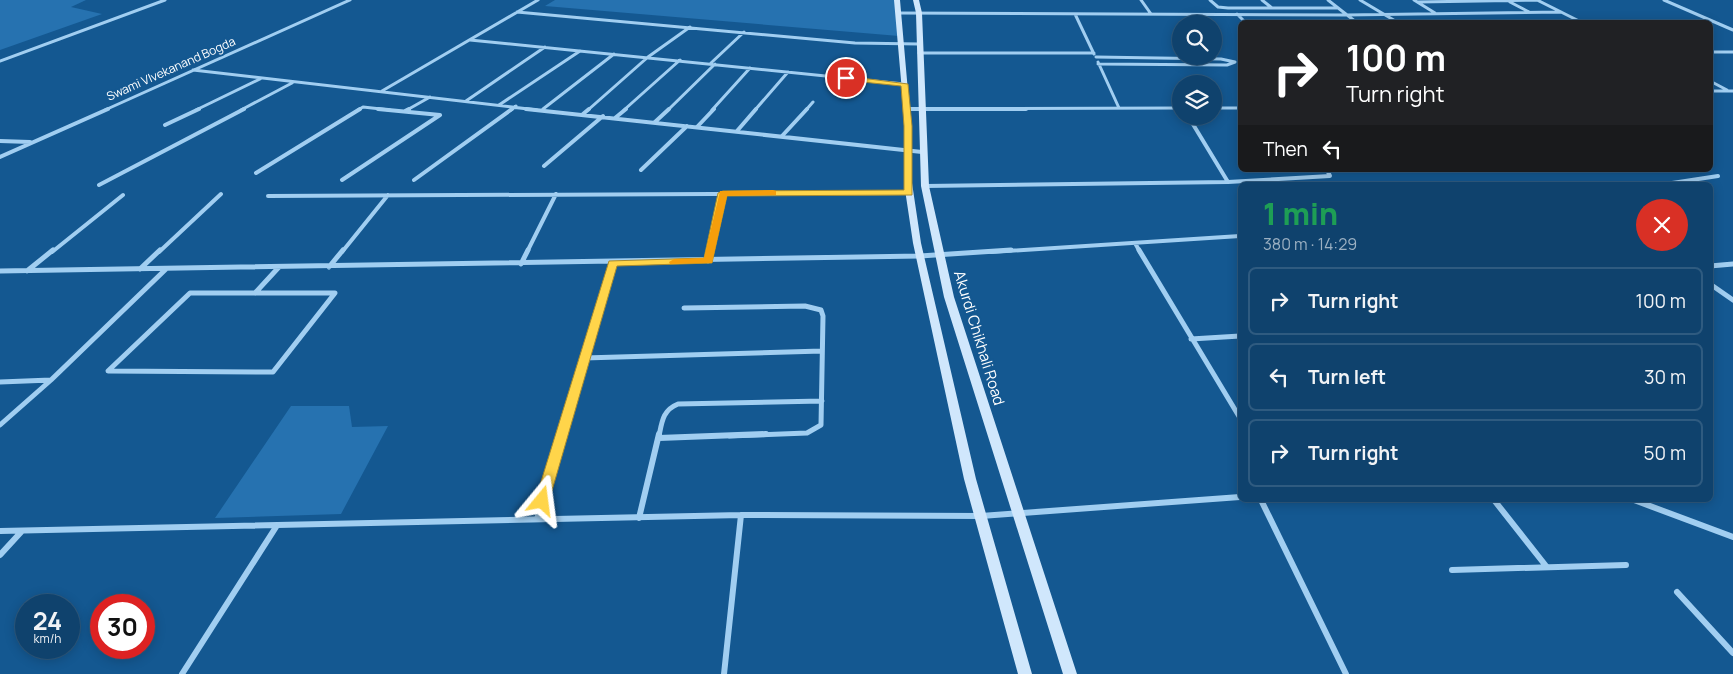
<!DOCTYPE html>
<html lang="en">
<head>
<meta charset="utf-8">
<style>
  :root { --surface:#0f426d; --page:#1d4d75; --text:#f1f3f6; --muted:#9bb0c2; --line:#2f5b80 }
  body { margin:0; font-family:Manrope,sans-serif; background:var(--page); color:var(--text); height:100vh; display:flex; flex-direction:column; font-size:19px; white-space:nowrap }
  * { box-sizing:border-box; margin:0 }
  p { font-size:16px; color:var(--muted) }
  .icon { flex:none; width:28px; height:28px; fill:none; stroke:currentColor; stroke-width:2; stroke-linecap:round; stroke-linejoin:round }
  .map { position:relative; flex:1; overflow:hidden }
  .side { position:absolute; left:1238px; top:182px; width:475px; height:320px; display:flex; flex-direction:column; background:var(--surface); border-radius:8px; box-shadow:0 2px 12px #0003,0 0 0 1px var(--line) }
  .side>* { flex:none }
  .guide { position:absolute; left:1238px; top:20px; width:475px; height:152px; border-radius:8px; box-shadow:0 2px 12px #0003,0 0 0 1px var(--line); background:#202124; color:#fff; overflow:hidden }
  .fabs { position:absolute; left:1172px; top:15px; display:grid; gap:10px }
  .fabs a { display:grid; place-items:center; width:50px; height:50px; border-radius:50%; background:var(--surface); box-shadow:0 2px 12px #0003,0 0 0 1px var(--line); font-size:25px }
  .speed { position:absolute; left:15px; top:594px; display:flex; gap:10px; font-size:25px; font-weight:700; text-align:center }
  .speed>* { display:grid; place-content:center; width:65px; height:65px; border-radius:50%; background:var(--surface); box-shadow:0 2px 12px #0003,0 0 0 1px var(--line); line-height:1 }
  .speed small { font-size:12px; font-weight:400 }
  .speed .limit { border:8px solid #d22; background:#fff; color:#111 }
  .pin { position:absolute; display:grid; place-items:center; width:42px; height:42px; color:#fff; margin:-21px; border:2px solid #fff; border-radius:50%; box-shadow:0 1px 5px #0007 }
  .me { position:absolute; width:55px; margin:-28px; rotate:16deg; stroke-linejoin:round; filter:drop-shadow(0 0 4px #0008) }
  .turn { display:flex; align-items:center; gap:18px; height:105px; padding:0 25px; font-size:22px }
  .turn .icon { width:65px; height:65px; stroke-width:2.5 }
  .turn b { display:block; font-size:35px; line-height:42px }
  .then { display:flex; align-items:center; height:48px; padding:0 25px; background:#0003; gap:10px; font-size:19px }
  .round { display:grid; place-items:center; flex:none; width:52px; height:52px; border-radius:26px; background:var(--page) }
  .overview { display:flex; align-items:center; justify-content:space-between; height:85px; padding:0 25px }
  h1 { font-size:30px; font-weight:800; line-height:38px; color:#1e9e55 }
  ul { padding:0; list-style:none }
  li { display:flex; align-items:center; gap:15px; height:68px; margin:0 10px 8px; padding:0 15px; border:2px solid var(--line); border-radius:8px }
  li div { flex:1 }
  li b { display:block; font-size:19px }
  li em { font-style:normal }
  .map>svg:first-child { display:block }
  .green { fill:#2672b0 }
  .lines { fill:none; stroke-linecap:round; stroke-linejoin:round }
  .minor-far3 { stroke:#a1cef1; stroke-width:3 }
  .minor-far2 { stroke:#a1cef1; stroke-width:4 }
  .minor-far1 { stroke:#a1cef1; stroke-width:5 }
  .minor { stroke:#a1cef1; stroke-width:6 }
  .secondary { fill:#d0e7fc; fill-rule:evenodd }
  .route { fill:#ffd54a; stroke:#a68a30 }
  .slow { fill:#f59e0b }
  .labels { text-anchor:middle; stroke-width:4; stroke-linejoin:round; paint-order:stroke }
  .far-street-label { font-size:12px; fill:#fff; stroke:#145891 }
  .street-label { font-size:15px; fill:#fff; stroke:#145891 }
</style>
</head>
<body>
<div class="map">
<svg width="1733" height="674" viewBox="0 0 1733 674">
  <rect width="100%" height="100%" fill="#145891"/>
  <path class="green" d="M 0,0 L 86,0 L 71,7 L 102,14 L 0,50 Z
    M 555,0 L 896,0 L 899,36 L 545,6 Z
    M 291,406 L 349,406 L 352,427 L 388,426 L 341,514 L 215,518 Z"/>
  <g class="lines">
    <path class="minor-far3" d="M 1141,0 L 1151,14
      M 1210,0 L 1218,7 L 1228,8 L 1338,8
      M 1262,0 L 1272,8
      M 1328,0 L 1356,22
      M 1360,0 L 1397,22
      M 1414,0 L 1435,13
      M 1537,0 L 1581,22
      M 1664,0 L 1733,30
      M 1418,2 L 1538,0
      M 1510,2 L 1529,12
      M 517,12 L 855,43 L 919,44
      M 898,13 L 1346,15 L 1561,12
      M 1075,14 L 1094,54
      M 1237,14 L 1245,22
      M 470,40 L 904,84
      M 1710,52 L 1733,52
      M 919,53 L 1094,53
      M 1096,57 L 1221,59 L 1235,62 L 1227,65 L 1098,64
      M 0,61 L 165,0
      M 1098,62 L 1119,108
      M 711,63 L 744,32
      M 193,70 L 537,110
      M 1710,81 L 1727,90
      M 382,91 L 538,0
      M 1710,91 L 1733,91
      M 466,101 L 545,47
      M 499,105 L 580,51
      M 1214,108 L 1240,108
      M 543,109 L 614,54
      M 907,109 L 1181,108
      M 105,110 L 350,0
      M 196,110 L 260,79
      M 241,110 L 292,83
      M 358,110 L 363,107 L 390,110
      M 407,110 L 430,97
      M 511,110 L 516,106
      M 588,110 L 648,57 L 690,27
      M 624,110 L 680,60
      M 668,110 L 715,64
      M 712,110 L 750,68
      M 755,110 L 788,72
      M 806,110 L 813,102"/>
    <path class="minor-far2" d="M 378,109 L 440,115
      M 526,109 L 922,152
      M 907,109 L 1026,109
      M 405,111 L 409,109
      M 583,114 L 589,109
      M 1188,116 L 1228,182
      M 615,118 L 626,109
      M 655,122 L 669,109
      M 165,125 L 199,109
      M 697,127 L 714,109
      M 737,131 L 756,109
      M 782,136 L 807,109
      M 0,141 L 30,142
      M 0,157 L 108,109
      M 544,166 L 603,116
      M 641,170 L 687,126
      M 256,173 L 360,109
      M 342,180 L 440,115
      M 414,180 L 512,109
      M 99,185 L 244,109
      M 1659,185 L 1718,176
      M 925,186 L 1228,182 L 1330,176 L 1327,170
      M 268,196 L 909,193
      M 1135,243 L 1140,252
      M 52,252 L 123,195
      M 159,252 L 221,194
      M 342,252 L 388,195
      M 527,252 L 556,194
      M 710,252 L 723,193
      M 991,252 L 1240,236"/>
    <path class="minor-far1" d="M 1139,250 L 1240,418
      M 708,261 L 710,250
      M 521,264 L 528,250
      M 1710,266 L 1733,264
      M 329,267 L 343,250
      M 140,269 L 160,250
      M 0,271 L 920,256 L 1011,250
      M 27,271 L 53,250
      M 1710,284 L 1733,300
      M 190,293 L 335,293 L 273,372 L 108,371 Z
      M 255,293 L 279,267
      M 684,308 L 805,306 L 821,310 L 823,316 L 821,425 L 807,433 L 729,436
      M 1191,339 L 1240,336
      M 584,358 L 822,351
      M 0,382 L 51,380
      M 0,425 L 51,380 L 166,269
      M 561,436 L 612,263
      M 659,436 C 662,421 663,410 678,404 L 822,401"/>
    <path class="minor" d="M 659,438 L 766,434
      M 1261,500 L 1346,674
      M 1494,500 L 1546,566
      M 1634,500 L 1733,537
      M 639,518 L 659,434
      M 537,519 L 562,434
      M 0,531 L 741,515 L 981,516 L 1240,497
      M 0,555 L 22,531
      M 1452,570 L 1626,565
      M 1677,592 L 1733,653
      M 182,674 L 276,527
      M 724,674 L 741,515"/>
    <path class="secondary" d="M 894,0 L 900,0 L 911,126 L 912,183 L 921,243 L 976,479 L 1032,674 L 1018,674 L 964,479 L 913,243 L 904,183 L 905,126 Z
      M 913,0 L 919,0 L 922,13 L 929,186 L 954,297 L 1077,674 L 1063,674 L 944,297 L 921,186 L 916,13 Z"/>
  </g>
  <path class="route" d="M 846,76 L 908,84 L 912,126 L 912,195 L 727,196 L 712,263 L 617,266 L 549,501 L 542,506 L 537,505 L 535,501 L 609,261 L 704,258 L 718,193 L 723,191 L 904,190 L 904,126 L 901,86 L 843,80 Z"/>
  <path class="slow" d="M 773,190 L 776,191 L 776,195 L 727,196 L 712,263 L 670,264 L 669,262 L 674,259 L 704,258 L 720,191 Z"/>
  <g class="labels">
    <g class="far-street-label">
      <text transform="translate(171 69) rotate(-24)" y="4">Swami VIvekanand Bogda</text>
    </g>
    <g class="street-label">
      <text transform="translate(979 338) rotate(73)" y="5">Akurdi Chikhali Road</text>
    </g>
  </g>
</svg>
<div class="fabs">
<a><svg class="icon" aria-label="search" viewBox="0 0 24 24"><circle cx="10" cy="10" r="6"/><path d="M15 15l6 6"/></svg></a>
<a><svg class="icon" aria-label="layers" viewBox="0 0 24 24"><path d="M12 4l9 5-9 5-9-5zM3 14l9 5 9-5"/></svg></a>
</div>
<div class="speed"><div>24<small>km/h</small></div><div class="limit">30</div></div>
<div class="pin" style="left:846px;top:78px;background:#d93025"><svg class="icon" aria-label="arrive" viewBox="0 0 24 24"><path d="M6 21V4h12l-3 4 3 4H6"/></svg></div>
<svg class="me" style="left:542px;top:501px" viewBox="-20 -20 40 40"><path d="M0-17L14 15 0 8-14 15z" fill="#ffd54a" stroke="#fff" stroke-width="4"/></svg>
<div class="guide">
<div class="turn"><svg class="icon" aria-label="right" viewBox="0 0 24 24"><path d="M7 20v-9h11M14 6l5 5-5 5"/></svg><div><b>100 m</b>Turn right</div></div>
<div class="then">Then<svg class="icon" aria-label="left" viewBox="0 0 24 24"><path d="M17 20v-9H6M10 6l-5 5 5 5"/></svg></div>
</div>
<section class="side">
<div class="overview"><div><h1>1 min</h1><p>380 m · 14:29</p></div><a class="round" style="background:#d93025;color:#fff"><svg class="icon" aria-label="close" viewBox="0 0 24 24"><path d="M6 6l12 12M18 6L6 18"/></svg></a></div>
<ul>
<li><svg class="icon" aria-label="right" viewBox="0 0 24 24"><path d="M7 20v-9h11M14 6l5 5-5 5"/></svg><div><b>Turn right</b></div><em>100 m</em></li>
<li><svg class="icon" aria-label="left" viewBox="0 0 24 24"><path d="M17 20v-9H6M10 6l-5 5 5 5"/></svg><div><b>Turn left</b></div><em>30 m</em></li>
<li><svg class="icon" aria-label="right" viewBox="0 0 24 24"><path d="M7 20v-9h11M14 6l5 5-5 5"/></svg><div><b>Turn right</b></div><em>50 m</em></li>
</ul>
</section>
</div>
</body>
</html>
